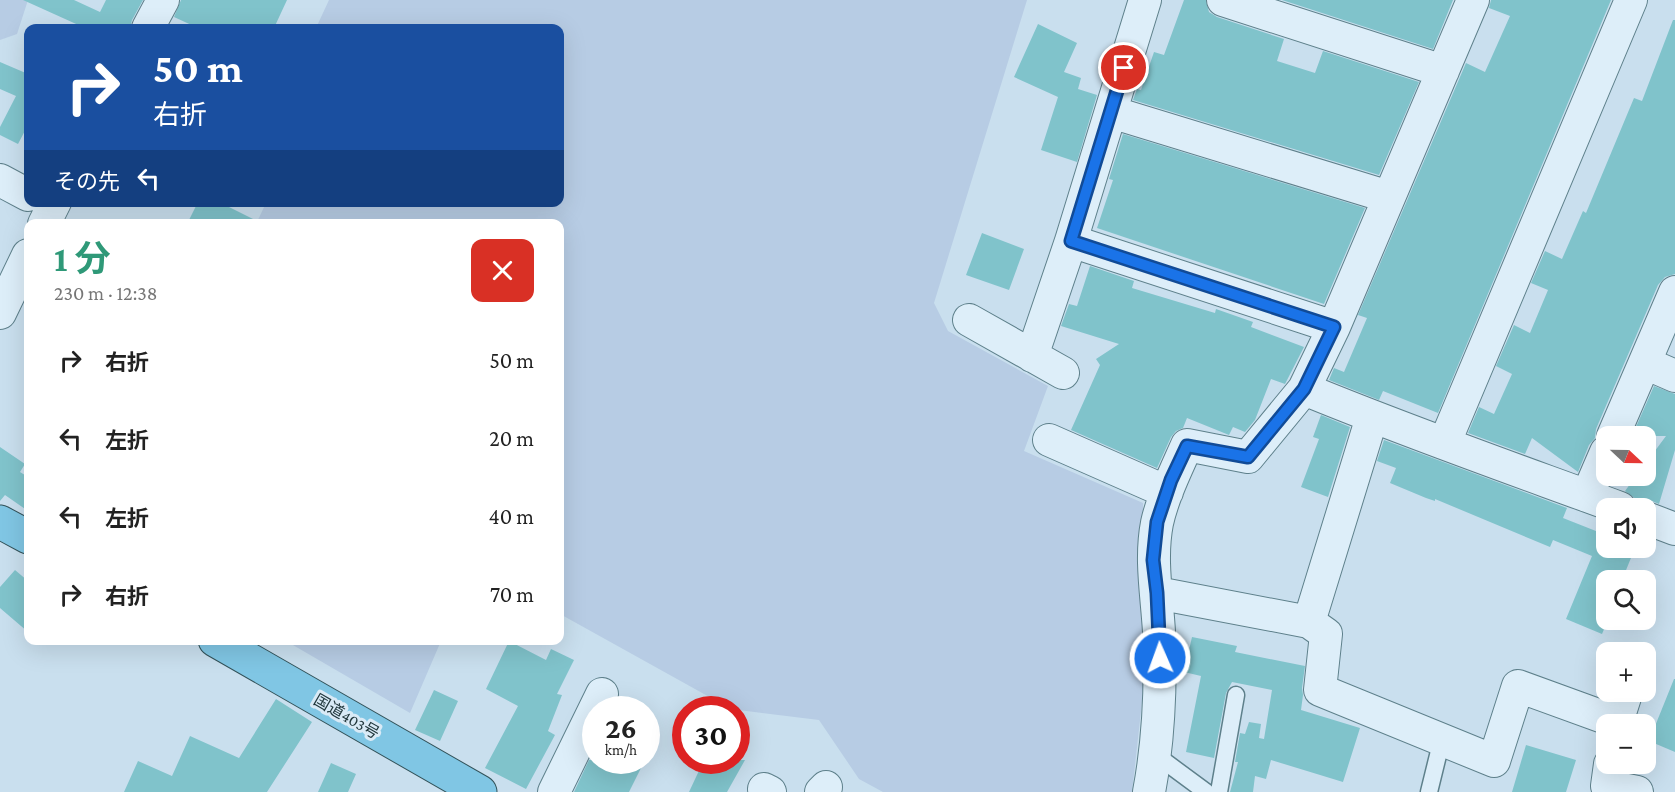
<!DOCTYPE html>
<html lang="ja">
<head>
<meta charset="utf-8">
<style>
  :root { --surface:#fff; --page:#f2f2f2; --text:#222; --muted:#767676; --accent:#2f9978 }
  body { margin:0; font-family:"Crimson Pro","Noto Sans JP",serif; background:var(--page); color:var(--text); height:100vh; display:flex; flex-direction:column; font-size:22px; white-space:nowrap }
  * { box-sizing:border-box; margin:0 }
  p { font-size:20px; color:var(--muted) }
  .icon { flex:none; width:33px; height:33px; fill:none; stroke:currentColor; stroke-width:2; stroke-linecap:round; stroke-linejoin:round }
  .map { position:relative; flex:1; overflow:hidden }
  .drawer { position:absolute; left:24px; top:219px; width:540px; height:426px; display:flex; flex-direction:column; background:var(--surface); border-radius:12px; box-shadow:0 6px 24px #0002 }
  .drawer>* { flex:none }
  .hud { position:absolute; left:24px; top:24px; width:540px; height:183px; border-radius:12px; box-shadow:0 6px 24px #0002; background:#1a4fa0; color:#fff; overflow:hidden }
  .needle { width:39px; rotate:112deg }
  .controls { position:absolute; left:1596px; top:426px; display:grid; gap:12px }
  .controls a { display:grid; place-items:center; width:60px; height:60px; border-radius:12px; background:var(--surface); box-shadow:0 6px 24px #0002; font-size:30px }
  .speed { position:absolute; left:582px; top:696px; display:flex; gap:12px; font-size:30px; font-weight:700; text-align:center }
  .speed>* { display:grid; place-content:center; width:78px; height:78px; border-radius:50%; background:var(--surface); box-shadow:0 6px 24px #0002; line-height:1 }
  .speed small { font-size:15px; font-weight:400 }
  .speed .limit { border:9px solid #d22; background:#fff; color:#111 }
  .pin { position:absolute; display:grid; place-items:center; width:51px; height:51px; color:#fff; margin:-26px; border:3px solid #fff; border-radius:50%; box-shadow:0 2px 6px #0007 }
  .me { position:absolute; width:66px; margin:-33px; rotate:358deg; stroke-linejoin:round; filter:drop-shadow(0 0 4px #0008) }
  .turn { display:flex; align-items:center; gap:21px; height:126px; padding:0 30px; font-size:27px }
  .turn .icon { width:78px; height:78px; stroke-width:2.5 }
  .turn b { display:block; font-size:42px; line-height:51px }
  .then { display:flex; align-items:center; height:57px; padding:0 30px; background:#0003; gap:12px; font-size:22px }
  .round { display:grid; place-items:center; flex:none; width:63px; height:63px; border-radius:12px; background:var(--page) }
  .head { display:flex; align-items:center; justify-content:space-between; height:102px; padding:0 30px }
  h1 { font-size:36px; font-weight:700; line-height:45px; color:var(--accent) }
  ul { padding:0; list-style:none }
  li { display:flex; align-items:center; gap:18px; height:78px; padding:0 30px }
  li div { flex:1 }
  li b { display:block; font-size:22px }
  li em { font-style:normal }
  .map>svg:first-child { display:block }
  .farmland { fill:#b7cce4 }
  .building { fill:#80c3cb }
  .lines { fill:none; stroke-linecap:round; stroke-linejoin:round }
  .service-casing { stroke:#5e808b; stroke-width:19 }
  .minor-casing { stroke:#5e808b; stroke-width:34 }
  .trunk-casing { stroke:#325259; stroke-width:35 }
  .service { stroke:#ddeef9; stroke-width:16 }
  .minor { stroke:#ddeef9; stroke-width:32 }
  .trunk { stroke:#80c6e4; stroke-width:33 }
  .route-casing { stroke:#114b97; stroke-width:15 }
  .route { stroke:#1a73e8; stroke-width:10 }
  .labels { text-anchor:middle; stroke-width:6; stroke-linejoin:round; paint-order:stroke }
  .street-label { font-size:16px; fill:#21373c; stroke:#d9eaf6 }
</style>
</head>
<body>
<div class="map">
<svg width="1675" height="792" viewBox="0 0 1675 792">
  <rect width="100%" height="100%" fill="#c9dfee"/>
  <path class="farmland" d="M 0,0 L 28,0 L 17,34 L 0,40 Z
    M 329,0 L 1027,0 L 934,303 L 948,331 L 1048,386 L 1024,451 L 1143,503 L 1143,693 L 1132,792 L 883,792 L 859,779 L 819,720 L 731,709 L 560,614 L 560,224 L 256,224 L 266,203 L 560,202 L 560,28 L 316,28 Z
    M 286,641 L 441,641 L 410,713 Z"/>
  <path class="building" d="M 23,0 L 74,0 L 100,12 L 106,0 L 143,0 L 132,20 L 130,28 L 85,28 Z
    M 181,0 L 287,0 L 274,28 L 198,28 L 174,17 Z
    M 1184,0 L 1206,0 L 1209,12 L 1217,17 L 1284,39 L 1277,61 L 1315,73 L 1323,51 L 1419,82 L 1379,175 L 1133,100 L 1137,89 L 1141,90 L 1154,52 L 1164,55 Z
    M 1282,0 L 1453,0 L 1433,49 Z
    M 1491,0 L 1611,0 L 1438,413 L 1383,391 L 1379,400 L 1329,380 L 1334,368 L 1344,372 L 1367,318 L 1358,315 L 1466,63 L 1485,72 L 1510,16 L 1489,8 Z
    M 1673,20 L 1675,20 L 1675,274 L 1665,277 L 1658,285 L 1596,429 L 1595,438 L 1589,445 L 1578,472 L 1532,438 L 1525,454 L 1468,433 L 1479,407 L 1494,414 L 1512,374 L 1496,366 L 1514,325 L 1530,333 L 1548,290 L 1531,283 L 1545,251 L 1562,259 L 1583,211 L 1586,213 L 1634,98 L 1642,101 Z
    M 1038,24 L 1077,43 L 1064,72 L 1081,78 L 1078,89 L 1097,95 L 1077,162 L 1041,150 L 1058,97 L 1014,77 Z
    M 0,62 L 28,74 L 28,72 L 28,125 L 18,144 L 0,135 L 0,127 L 16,96 L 0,89 Z
    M 1123,134 L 1365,208 L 1324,304 L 1097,228 L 1113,180 L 1109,179 Z
    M 198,202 L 219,202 L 263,224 L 187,224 Z
    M 982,233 L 1024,249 L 1009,290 L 966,275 Z
    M 1090,266 L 1134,281 L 1132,288 L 1215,313 L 1216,309 L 1253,322 L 1251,327 L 1304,347 L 1285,384 L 1271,379 L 1255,420 L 1245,432 L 1233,427 L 1229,435 L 1187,418 L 1183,428 L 1176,431 L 1171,437 L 1157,468 L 1071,430 L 1100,365 L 1096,359 L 1119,344 L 1061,326 L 1069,304 L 1077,306 Z
    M 1654,386 L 1675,394 L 1675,450 L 1659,504 L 1652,501 L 1640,502 L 1625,491 L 1636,476 L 1646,476 L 1646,463 L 1666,436 L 1632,436 Z
    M 1321,415 L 1350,427 L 1328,497 L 1301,487 L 1319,439 L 1313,437 Z
    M 1384,440 L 1567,508 L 1563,518 L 1606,535 L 1606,548 L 1635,548 L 1622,580 L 1623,580 L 1606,580 L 1606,620 L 1608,620 L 1602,634 L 1566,619 L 1592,556 L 1553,540 L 1550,547 L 1435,499 L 1435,501 L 1426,498 L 1390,483 L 1396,468 L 1377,461 Z
    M 0,447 L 25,464 L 20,472 L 28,477 L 28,511 L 5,495 L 0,501 Z
    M 15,570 L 28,581 L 28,632 L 0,608 L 0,587 Z
    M 1192,637 L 1237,646 L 1235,652 L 1305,666 L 1302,688 L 1303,695 L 1301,710 L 1360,728 L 1343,782 L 1271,760 L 1266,779 L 1255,776 L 1253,792 L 1230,792 L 1238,762 L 1235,762 L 1240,733 L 1245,734 L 1249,722 L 1261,724 L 1259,738 L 1264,739 L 1272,690 L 1232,682 L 1226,693 L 1214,758 L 1186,752 L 1201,676 L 1184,672 Z
    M 509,641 L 546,660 L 551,649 L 574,660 L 557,694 L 562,695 L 548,731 L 555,735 L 526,789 L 485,768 L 518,706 L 486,689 Z
    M 1674,679 L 1675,679 L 1675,752 L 1649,741 Z
    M 434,690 L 458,701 L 440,741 L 415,730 Z
    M 276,699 L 312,722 L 267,792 L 124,792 L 138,761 L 172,776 L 190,736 L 239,758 Z
    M 1526,745 L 1576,760 L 1566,792 L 1512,792 Z
    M 589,760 L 645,760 L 629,792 L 574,792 Z
    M 704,760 L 745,760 L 727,792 L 689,792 Z
    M 331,763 L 356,774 L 348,792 L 318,792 Z"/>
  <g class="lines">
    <g class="service-casing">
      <path id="service" d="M 1156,755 L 1206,792
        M 1219,792 L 1236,695
        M 1429,792 L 1442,739"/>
    </g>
    <g class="minor-casing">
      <path id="minor" d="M 1223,0 L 1443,71
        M 148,28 L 163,0
        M 1111,112 L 1389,197
        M 0,180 L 28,195
        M 44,224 L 55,202
        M 1071,241 L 1334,327 L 1304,389 C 1408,432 1514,469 1620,508
        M 0,313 L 28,255
        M 969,320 L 1063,373
        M 1334,327 L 1473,0
        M 1032,356 L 1071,241 L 1145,0
        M 1645,363 L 1675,376
        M 1613,436 L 1675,292
        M 1049,440 L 1167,492
        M 1445,442 L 1631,0
        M 1587,496 L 1606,452
        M 1646,518 L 1675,529
        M 1157,593 L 1309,622 L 1372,417
        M 1309,622 L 1326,634 L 1320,690 L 1494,761 L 1518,686 L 1617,722 L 1616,724
        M 1617,722 L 1625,697
        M 1610,764 L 1607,786 L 1637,792
        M 764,789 L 770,792
        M 554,792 L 602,694
        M 821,792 L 826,787
        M 1149,792 C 1159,739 1161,686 1159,632 C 1157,596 1150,559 1157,523 C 1163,496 1176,470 1187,445 L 1248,457 L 1304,389"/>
    </g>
    <g class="trunk-casing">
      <path id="trunk" d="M 0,522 L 28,537
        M 215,640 L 480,792"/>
    </g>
    <use href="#service" class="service"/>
    <use href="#minor" class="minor"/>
    <use href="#trunk" class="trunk"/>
  </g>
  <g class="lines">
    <g class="route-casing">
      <path id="route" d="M 1124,68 L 1071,241 L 1334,327 L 1304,389 L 1248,457 L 1187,446 L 1171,480 L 1157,522 L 1153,560 L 1157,593 L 1160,658"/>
    </g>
    <use href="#route" class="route"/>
  </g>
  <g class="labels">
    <g class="street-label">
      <text transform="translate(347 716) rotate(30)" y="6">国道403号</text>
    </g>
  </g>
</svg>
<div class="controls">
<a><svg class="needle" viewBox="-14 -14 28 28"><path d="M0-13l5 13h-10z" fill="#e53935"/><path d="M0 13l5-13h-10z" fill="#767676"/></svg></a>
<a><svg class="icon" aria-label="sound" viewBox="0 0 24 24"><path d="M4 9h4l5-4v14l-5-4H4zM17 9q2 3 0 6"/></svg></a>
<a><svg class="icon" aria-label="search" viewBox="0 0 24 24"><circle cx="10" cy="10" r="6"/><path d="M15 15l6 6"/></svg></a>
<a>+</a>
<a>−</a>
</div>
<div class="speed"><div>26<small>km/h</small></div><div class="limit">30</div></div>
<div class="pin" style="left:1124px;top:68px;background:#d93025"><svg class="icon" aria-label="arrive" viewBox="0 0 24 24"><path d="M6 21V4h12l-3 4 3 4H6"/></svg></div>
<svg class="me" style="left:1160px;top:658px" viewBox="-20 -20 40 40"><circle r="17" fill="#1a73e8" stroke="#fff" stroke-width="3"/><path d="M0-11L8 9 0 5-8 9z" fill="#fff"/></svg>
<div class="hud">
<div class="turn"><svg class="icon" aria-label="right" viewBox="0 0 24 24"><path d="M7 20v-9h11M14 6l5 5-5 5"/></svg><div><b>50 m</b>右折</div></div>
<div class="then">その先<svg class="icon" aria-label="left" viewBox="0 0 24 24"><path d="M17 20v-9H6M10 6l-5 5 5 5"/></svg></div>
</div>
<section class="drawer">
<div class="head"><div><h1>1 分</h1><p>230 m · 12:38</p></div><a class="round" style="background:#d93025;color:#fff"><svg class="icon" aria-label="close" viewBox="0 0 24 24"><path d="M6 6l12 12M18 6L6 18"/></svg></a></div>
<ul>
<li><svg class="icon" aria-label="right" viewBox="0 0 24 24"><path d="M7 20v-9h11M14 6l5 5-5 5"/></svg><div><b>右折</b></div><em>50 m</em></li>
<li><svg class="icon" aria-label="left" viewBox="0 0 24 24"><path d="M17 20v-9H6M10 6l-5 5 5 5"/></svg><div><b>左折</b></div><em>20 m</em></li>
<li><svg class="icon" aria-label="left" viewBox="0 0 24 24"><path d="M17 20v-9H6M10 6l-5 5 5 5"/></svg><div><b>左折</b></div><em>40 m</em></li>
<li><svg class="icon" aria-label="right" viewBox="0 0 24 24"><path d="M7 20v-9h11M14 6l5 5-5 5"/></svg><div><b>右折</b></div><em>70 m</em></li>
</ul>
</section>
</div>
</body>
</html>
